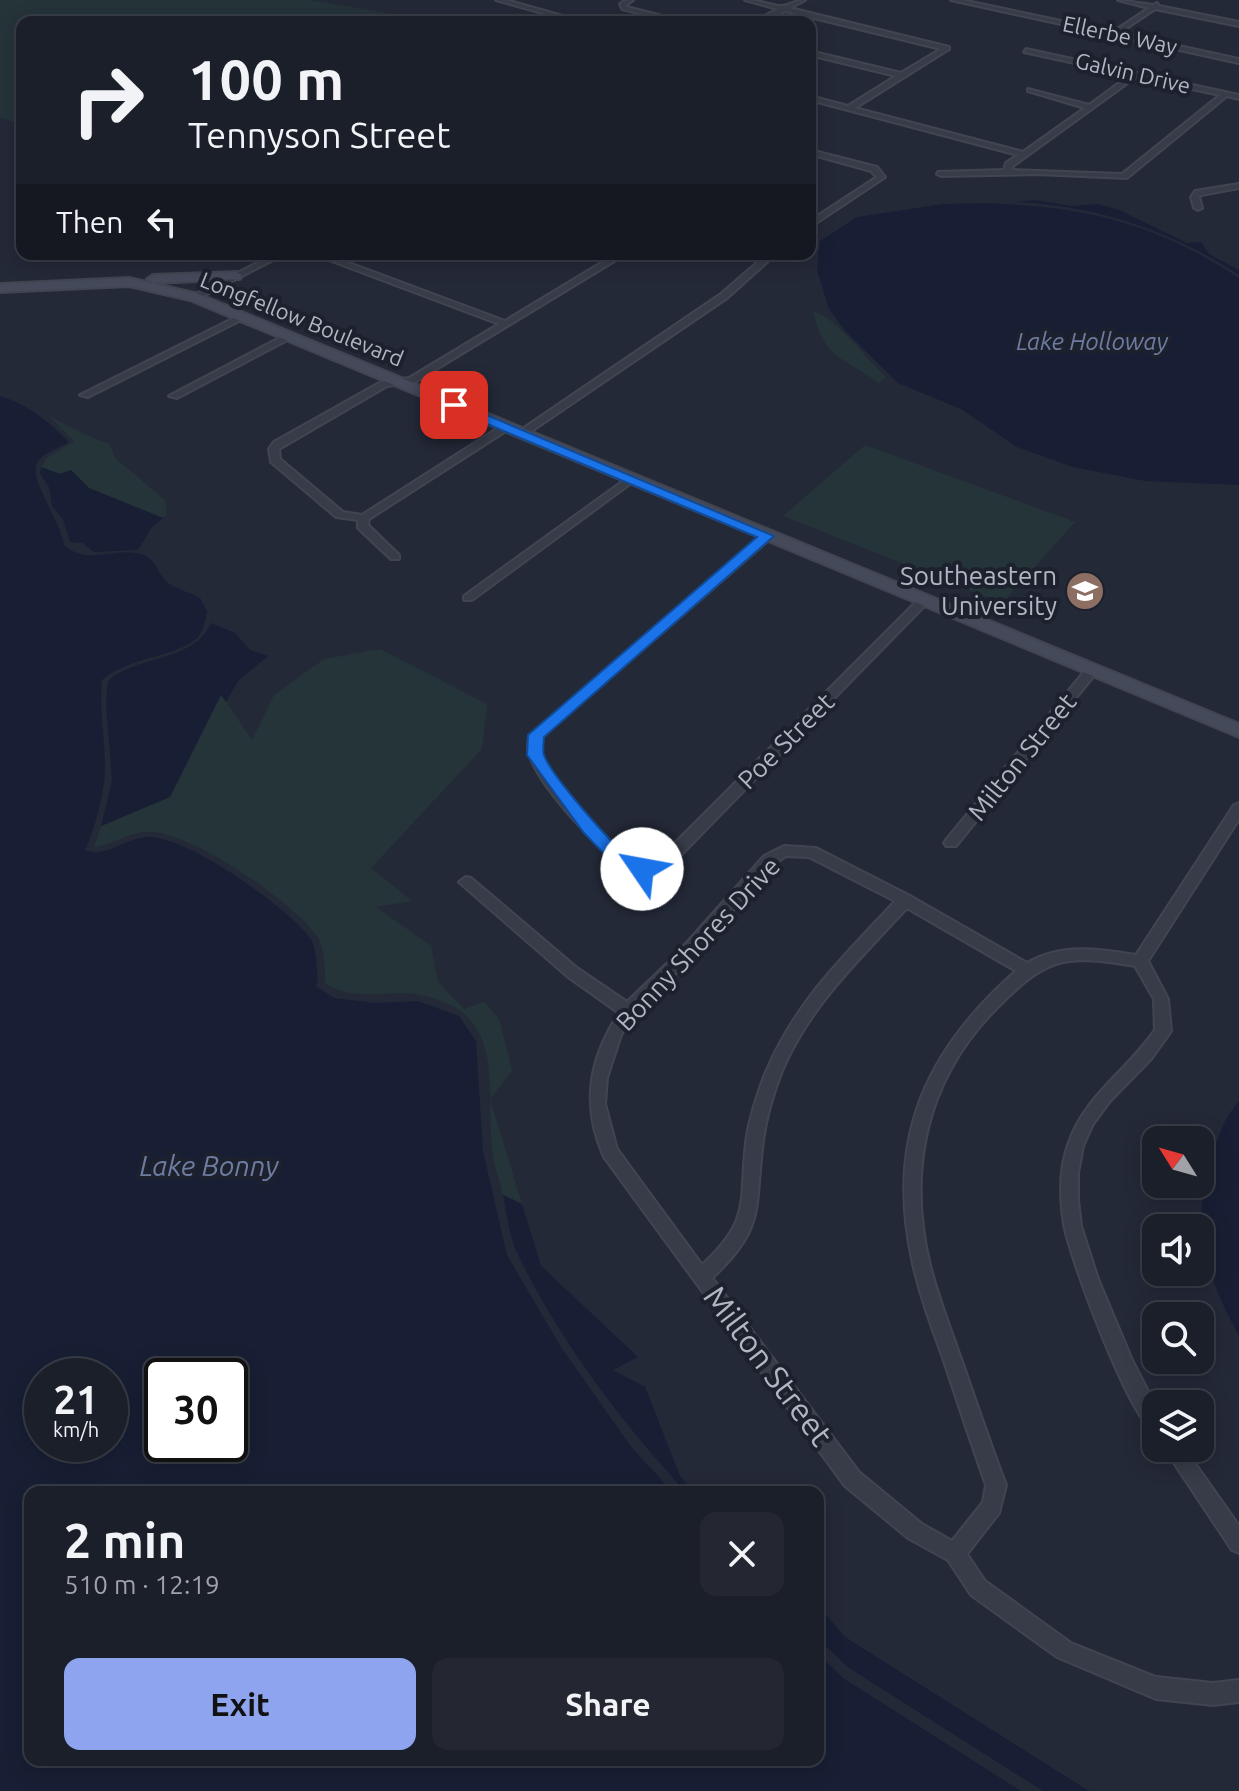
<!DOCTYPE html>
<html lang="en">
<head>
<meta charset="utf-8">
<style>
  :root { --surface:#1b1f2a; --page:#242732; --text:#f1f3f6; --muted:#a0a2a8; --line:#393d47; --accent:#8ea4ee }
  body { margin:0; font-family:Ubuntu,sans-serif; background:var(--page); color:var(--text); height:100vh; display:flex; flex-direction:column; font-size:30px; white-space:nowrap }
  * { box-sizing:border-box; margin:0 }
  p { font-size:26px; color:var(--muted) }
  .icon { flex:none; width:44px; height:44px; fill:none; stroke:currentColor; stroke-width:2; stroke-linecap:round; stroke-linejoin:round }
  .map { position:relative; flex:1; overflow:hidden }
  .panel { position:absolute; left:24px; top:1486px; width:800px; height:280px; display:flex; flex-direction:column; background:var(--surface); border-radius:16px; box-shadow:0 4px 20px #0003,0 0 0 2px var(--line) }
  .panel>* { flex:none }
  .guide { position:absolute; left:16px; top:16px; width:800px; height:244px; border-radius:16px; box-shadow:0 4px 20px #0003,0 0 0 2px var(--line); background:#1b1f2a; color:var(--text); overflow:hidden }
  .needle { width:52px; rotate:307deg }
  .controls { position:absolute; left:1142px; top:1126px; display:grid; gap:16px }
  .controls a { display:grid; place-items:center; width:72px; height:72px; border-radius:16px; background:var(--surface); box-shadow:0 4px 20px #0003,0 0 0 2px var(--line); font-size:40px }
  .speed { position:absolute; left:24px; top:1358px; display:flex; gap:16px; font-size:40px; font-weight:700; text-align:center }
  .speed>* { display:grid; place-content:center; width:104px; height:104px; border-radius:50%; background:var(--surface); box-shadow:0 4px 20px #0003,0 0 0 2px var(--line); line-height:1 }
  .speed small { font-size:20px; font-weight:400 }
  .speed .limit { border:4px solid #111; border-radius:12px; background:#fff; color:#111 }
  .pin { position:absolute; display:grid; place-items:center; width:68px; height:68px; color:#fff; margin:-34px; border-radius:16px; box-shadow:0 4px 12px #0006 }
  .me { position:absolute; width:88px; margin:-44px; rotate:303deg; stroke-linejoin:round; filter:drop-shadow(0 0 6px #0008) }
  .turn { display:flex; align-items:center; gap:28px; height:168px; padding:0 40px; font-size:36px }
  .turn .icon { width:104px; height:104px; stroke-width:2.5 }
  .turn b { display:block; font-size:56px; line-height:68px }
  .then { display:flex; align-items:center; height:76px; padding:0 40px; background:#0003; gap:16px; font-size:30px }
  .round { display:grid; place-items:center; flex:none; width:84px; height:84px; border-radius:16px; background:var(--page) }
  .headline { display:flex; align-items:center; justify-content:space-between; height:136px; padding:0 40px }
  h1 { font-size:48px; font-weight:700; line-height:60px }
  .button { display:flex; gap:16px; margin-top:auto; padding:16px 40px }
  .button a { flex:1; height:92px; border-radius:16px; background:var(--accent); color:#111; font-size:32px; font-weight:700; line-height:92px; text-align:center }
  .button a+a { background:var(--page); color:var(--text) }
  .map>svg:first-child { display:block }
  .green { fill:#253439 }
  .water { fill:#181f34; fill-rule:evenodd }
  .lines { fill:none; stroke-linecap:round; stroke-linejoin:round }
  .street-casing { stroke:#404551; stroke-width:4 }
  .secondary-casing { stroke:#404551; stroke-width:4 }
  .street { fill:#373c48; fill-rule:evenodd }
  .secondary { fill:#454a5b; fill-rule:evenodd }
  .route { fill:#1a73e8; stroke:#114b97; stroke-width:2 }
  .labels { text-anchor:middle; stroke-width:8; stroke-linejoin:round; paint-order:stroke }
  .far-street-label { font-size:22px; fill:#b2b6c4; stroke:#1c212d }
  .far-water-label { font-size:24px; font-style:italic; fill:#6e7ca1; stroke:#1c212d }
  .poi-label { font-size:26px; fill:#b2b6c4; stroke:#1c212d; text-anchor:end }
  .street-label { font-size:26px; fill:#b2b6c4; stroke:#1c212d }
  .water-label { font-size:28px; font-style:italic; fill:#6e7ca1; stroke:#1c212d }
  .near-street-label { font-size:32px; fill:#b2b6c4; stroke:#1c212d }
</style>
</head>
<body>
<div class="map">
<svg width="1239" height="1791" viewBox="0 0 1239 1791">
  <rect width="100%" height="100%" fill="#242938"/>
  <path class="green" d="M 0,0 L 308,0 L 382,12 L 416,22 L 22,22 L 22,125 L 0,117 Z
    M 813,311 C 837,318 865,358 886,377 L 879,383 C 844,357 824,360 813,311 Z
    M 30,405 C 58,420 79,434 110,444 L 115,458 L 165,500 L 167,513 L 163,518 L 89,488 L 71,470 L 60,474 L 41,467 L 47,458 L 74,441 L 48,415 Z
    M 865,445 L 1075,522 L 1002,603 L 783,516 Z
    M 380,649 L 487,704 L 482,749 L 371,868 L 412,901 L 376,907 L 431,946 L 438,982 L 464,1009 L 484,1002 L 499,1019 L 512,1071 L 490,1099 L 522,1204 L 503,1195 C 499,1179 493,1163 492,1147 C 486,1081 506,1011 420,995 C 388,989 355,1003 325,983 C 326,972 324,945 317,936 C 292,901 195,835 153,832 C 132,830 113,845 94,847 L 101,826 L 170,797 L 221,694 L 252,740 L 274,695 L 324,659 Z"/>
  <path class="water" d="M 1036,200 L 1072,206 L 1098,204 L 1119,210 L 1187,243 L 1201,242 L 1209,254 L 1239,270 L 1239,275 C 1171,230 1096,206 1015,202 Z
    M 987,203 C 1087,207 1155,223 1239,278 L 1239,485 L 1145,481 L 1073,467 L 1017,447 L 961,409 L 898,383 L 845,331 L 829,309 L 817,270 L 820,241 L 857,217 L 943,204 Z
    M 0,396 C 29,405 48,421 69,442 C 60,448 42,453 37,463 C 28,479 63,525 64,545 C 86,565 110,549 136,553 C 156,556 155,570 167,582 C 176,590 192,592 201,599 L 207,612 C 205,620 204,629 199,636 C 180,657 127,657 102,680 C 98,714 108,750 104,783 C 101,805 94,830 85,850 C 107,859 127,836 150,837 C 188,837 287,907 310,938 C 317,947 316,968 318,980 L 316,986 L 334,998 L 376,1003 L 418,1001 L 459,1016 L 476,1041 L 483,1151 L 507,1255 L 561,1347 L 632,1448 L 673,1492 L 30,1492 L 30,1760 L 818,1760 L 818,1654 L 843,1678 L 1021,1791 L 0,1791 ZM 110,1376 L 110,1444 L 42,1444 L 42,1376 ZM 230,1376 L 230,1444 L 162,1444 L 162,1376 Z
    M 41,467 L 60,474 L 71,470 L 89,488 L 163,518 L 152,527 L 138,550 L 94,552 L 83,543 L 70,542 L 63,519 L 52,506 L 49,487 L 40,474 Z
    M 211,623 L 235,633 L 250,650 L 268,656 L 238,681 L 226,702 L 221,695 L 170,797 L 101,826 L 112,781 L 106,704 L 108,681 C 138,654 193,663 211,623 Z
    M 1239,1101 L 1239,1336 C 1205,1273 1190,1225 1212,1155 C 1219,1134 1225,1117 1239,1101 Z
    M 503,1195 L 522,1204 L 541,1266 L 638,1357 L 613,1370 L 645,1387 L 680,1476 L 693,1492 L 686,1492 C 621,1422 560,1341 518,1255 C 509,1238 507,1214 503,1195 Z
    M 818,1605 L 845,1637 L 1089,1791 L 1043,1791 L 849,1668 L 818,1639 Z"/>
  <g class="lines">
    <g class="street-casing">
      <path id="street" d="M 496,0 L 506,0 L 584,22 L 574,22 Z
        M 626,0 L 633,0 L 626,5 L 627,7 L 686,22 L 675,22 L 622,9 L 620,4 Z
        M 745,0 C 757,0 767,4 779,6 C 788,7 795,0 805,0 L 790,8 L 949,47 L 949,49 L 855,108 L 1023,152 L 1085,108 L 1028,91 L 1028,89 L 1089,105 L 1130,75 L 1024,52 L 1026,49 L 1239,95 L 1239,99 L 1227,96 L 1127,178 L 1036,174 L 941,176 L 937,174 L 938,172 L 1004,170 L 1006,163 L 1018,155 L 810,100 L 810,96 L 848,106 L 896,76 L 810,55 L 810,51 L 901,73 L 941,49 L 785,11 L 761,22 L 753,22 L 778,9 ZM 1136,77 L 1220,95 L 1122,174 L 1012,170 L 1013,166 Z
        M 951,0 L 962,0 L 1113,32 L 1149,8 L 1118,0 L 1153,5 L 1157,3 L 1159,6 L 1239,22 L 1239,26 L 1155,9 L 1119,33 L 1239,59 L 1239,63 Z
        M 810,150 L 877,167 L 885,177 L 810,227 L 810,221 L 877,177 L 871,171 L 810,154 Z
        M 1239,184 L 1239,188 L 1201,195 L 1199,197 L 1202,208 L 1198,210 L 1194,208 L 1191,197 L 1195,191 Z
        M 275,254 L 285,254 L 197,299 L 190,297 Z
        M 313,254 L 325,254 L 505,321 L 616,254 L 626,254 L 415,382 L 387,386 L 279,449 L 280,459 L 343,512 L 362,515 L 503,425 L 509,425 L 509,429 L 369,519 L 368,525 L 399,555 L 399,559 L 391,559 L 358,528 L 358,520 L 336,517 L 271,462 L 269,449 L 274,442 L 381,382 L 409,378 L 499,324 Z
        M 767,254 L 776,254 L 727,298 L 524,436 L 518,436 L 518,432 L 721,294 Z
        M 238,316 L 245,318 L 88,397 L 80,395 Z
        M 285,335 L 293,337 L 177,398 L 169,396 Z
        M 630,476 L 635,479 L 634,481 L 472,600 L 464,600 L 464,596 Z
        M 767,533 L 771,534 L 771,538 L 542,737 C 541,740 540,745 541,749 C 544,778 611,843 634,862 L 653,862 L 666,852 L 920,598 L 924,597 L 930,600 L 676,860 L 656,872 L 626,871 C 597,846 541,790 529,754 C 527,747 528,741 530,735 L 763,534 Z
        M 1092,666 L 1098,670 L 1096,673 L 956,846 L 946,846 L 944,843 L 946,840 L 1088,667 Z
        M 1239,803 L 1239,819 L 1148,961 L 1168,999 L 1171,1031 L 1151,1059 L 1110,1101 L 1093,1124 L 1083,1146 L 1078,1173 L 1078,1200 L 1081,1226 L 1098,1279 L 1132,1360 L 1156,1407 L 1156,1433 C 1131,1423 1069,1256 1064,1224 C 1060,1198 1059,1170 1068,1145 C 1084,1096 1127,1071 1155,1030 L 1154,999 L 1135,966 C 1058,953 1045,959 991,1014 C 926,1083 908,1170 929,1261 C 937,1295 950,1327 961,1359 C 976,1401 990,1444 1006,1485 L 999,1513 L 967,1554 L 985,1581 L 1071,1643 L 1156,1677 L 1213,1683 L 1239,1680 L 1239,1702 L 1213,1705 L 1156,1699 L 1057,1657 L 971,1595 L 948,1560 L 908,1538 L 845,1486 L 604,1157 C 581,1105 589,1059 619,1013 L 567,976 L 459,882 L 466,877 L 471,878 L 577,968 L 627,1002 L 674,957 L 764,856 L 784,846 L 816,848 L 910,896 L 1027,963 C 1061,943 1099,949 1136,955 L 1234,805 ZM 786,856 L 809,857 L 895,901 C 843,958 797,999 766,1072 C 757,1095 749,1118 746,1143 C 739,1202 752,1219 702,1265 L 617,1149 L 605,1104 L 607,1078 L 621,1035 L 633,1015 L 684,965 L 774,864 ZM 907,908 L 1016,971 C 926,1050 886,1138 912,1259 C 919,1293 931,1325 943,1358 C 957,1400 971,1443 986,1485 L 983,1502 L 952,1541 L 922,1524 L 859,1472 L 712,1278 C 767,1227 754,1207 763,1141 C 766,1117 773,1094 782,1071 C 810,1005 860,959 907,908 Z
        M 1164,1448 L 1184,1448 L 1239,1526 L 1239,1553 L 1232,1550 Z"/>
    </g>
    <g class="secondary-casing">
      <path id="secondary" d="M 236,272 L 242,276 L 240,279 L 153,283 L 147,279 L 153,275 Z
        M 129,278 L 198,294 L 1239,724 L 1239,737 L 190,300 L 129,286 L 0,292 L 0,284 Z"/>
    </g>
    <use href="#street" class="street"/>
    <use href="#secondary" class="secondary"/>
  </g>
  <path class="route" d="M 449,403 L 458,403 L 774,536 L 544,737 C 544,742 542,751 544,755 C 550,774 613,846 629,857 C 637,862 645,861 651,869 L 648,874 L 642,876 L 616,866 L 584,833 L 527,755 L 528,735 L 757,537 L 449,408 Z"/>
  <defs>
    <g id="university-disc" transform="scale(2)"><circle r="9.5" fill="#8d6e63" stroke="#1c212d"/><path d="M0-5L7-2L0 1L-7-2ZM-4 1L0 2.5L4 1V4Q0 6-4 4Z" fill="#fff"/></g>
  </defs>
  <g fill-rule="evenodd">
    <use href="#university-disc" x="1085" y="591"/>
  </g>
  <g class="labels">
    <g class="far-street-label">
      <text transform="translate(1120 35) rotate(12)" y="8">Ellerbe Way</text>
      <text transform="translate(1133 73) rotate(13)" y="8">Galvin Drive</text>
      <text transform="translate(302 319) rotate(22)" y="8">Longfellow Boulevard</text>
    </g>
    <g class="far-water-label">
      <text x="1092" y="350">Lake Holloway</text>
    </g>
    <g class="poi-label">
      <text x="1057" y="585">Southeastern<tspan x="1057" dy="30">University</tspan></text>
    </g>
    <g class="street-label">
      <text transform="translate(786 741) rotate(-45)" y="9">Poe Street</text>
      <text transform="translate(1022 757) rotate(-51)" y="9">Milton Street</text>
      <text transform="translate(698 944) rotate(-47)" y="9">Bonny Shores Drive</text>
    </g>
    <g class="water-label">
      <text x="209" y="1176">Lake Bonny</text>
    </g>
    <g class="near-street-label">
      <text transform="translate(768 1366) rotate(53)" y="11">Milton Street</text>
    </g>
  </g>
</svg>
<div class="controls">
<a><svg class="needle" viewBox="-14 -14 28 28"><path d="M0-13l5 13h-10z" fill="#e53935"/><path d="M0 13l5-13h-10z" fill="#a0a2a8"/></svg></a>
<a><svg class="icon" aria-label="sound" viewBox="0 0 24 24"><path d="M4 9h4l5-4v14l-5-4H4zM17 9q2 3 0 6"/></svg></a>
<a><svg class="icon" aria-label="search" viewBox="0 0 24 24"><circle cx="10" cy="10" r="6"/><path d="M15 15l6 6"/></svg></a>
<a><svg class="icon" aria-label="layers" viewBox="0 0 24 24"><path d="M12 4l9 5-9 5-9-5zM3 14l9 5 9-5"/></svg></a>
</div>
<div class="speed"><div>21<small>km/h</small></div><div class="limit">30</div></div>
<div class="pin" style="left:454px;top:405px;background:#d93025"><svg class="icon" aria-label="arrive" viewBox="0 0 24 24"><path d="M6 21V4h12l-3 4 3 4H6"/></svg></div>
<svg class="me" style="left:642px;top:869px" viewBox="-20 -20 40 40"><circle r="19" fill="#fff"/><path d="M0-13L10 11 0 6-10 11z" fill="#1a73e8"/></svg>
<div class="guide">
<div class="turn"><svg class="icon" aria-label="right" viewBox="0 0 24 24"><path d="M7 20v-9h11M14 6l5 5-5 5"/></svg><div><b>100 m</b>Tennyson Street</div></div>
<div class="then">Then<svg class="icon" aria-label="left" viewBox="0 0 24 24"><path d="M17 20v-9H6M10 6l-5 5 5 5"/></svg></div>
</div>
<section class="panel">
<div class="headline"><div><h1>2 min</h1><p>510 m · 12:19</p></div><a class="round"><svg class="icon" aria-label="close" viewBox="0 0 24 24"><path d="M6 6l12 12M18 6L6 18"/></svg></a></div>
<div class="button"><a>Exit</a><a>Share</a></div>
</section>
</div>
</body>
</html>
